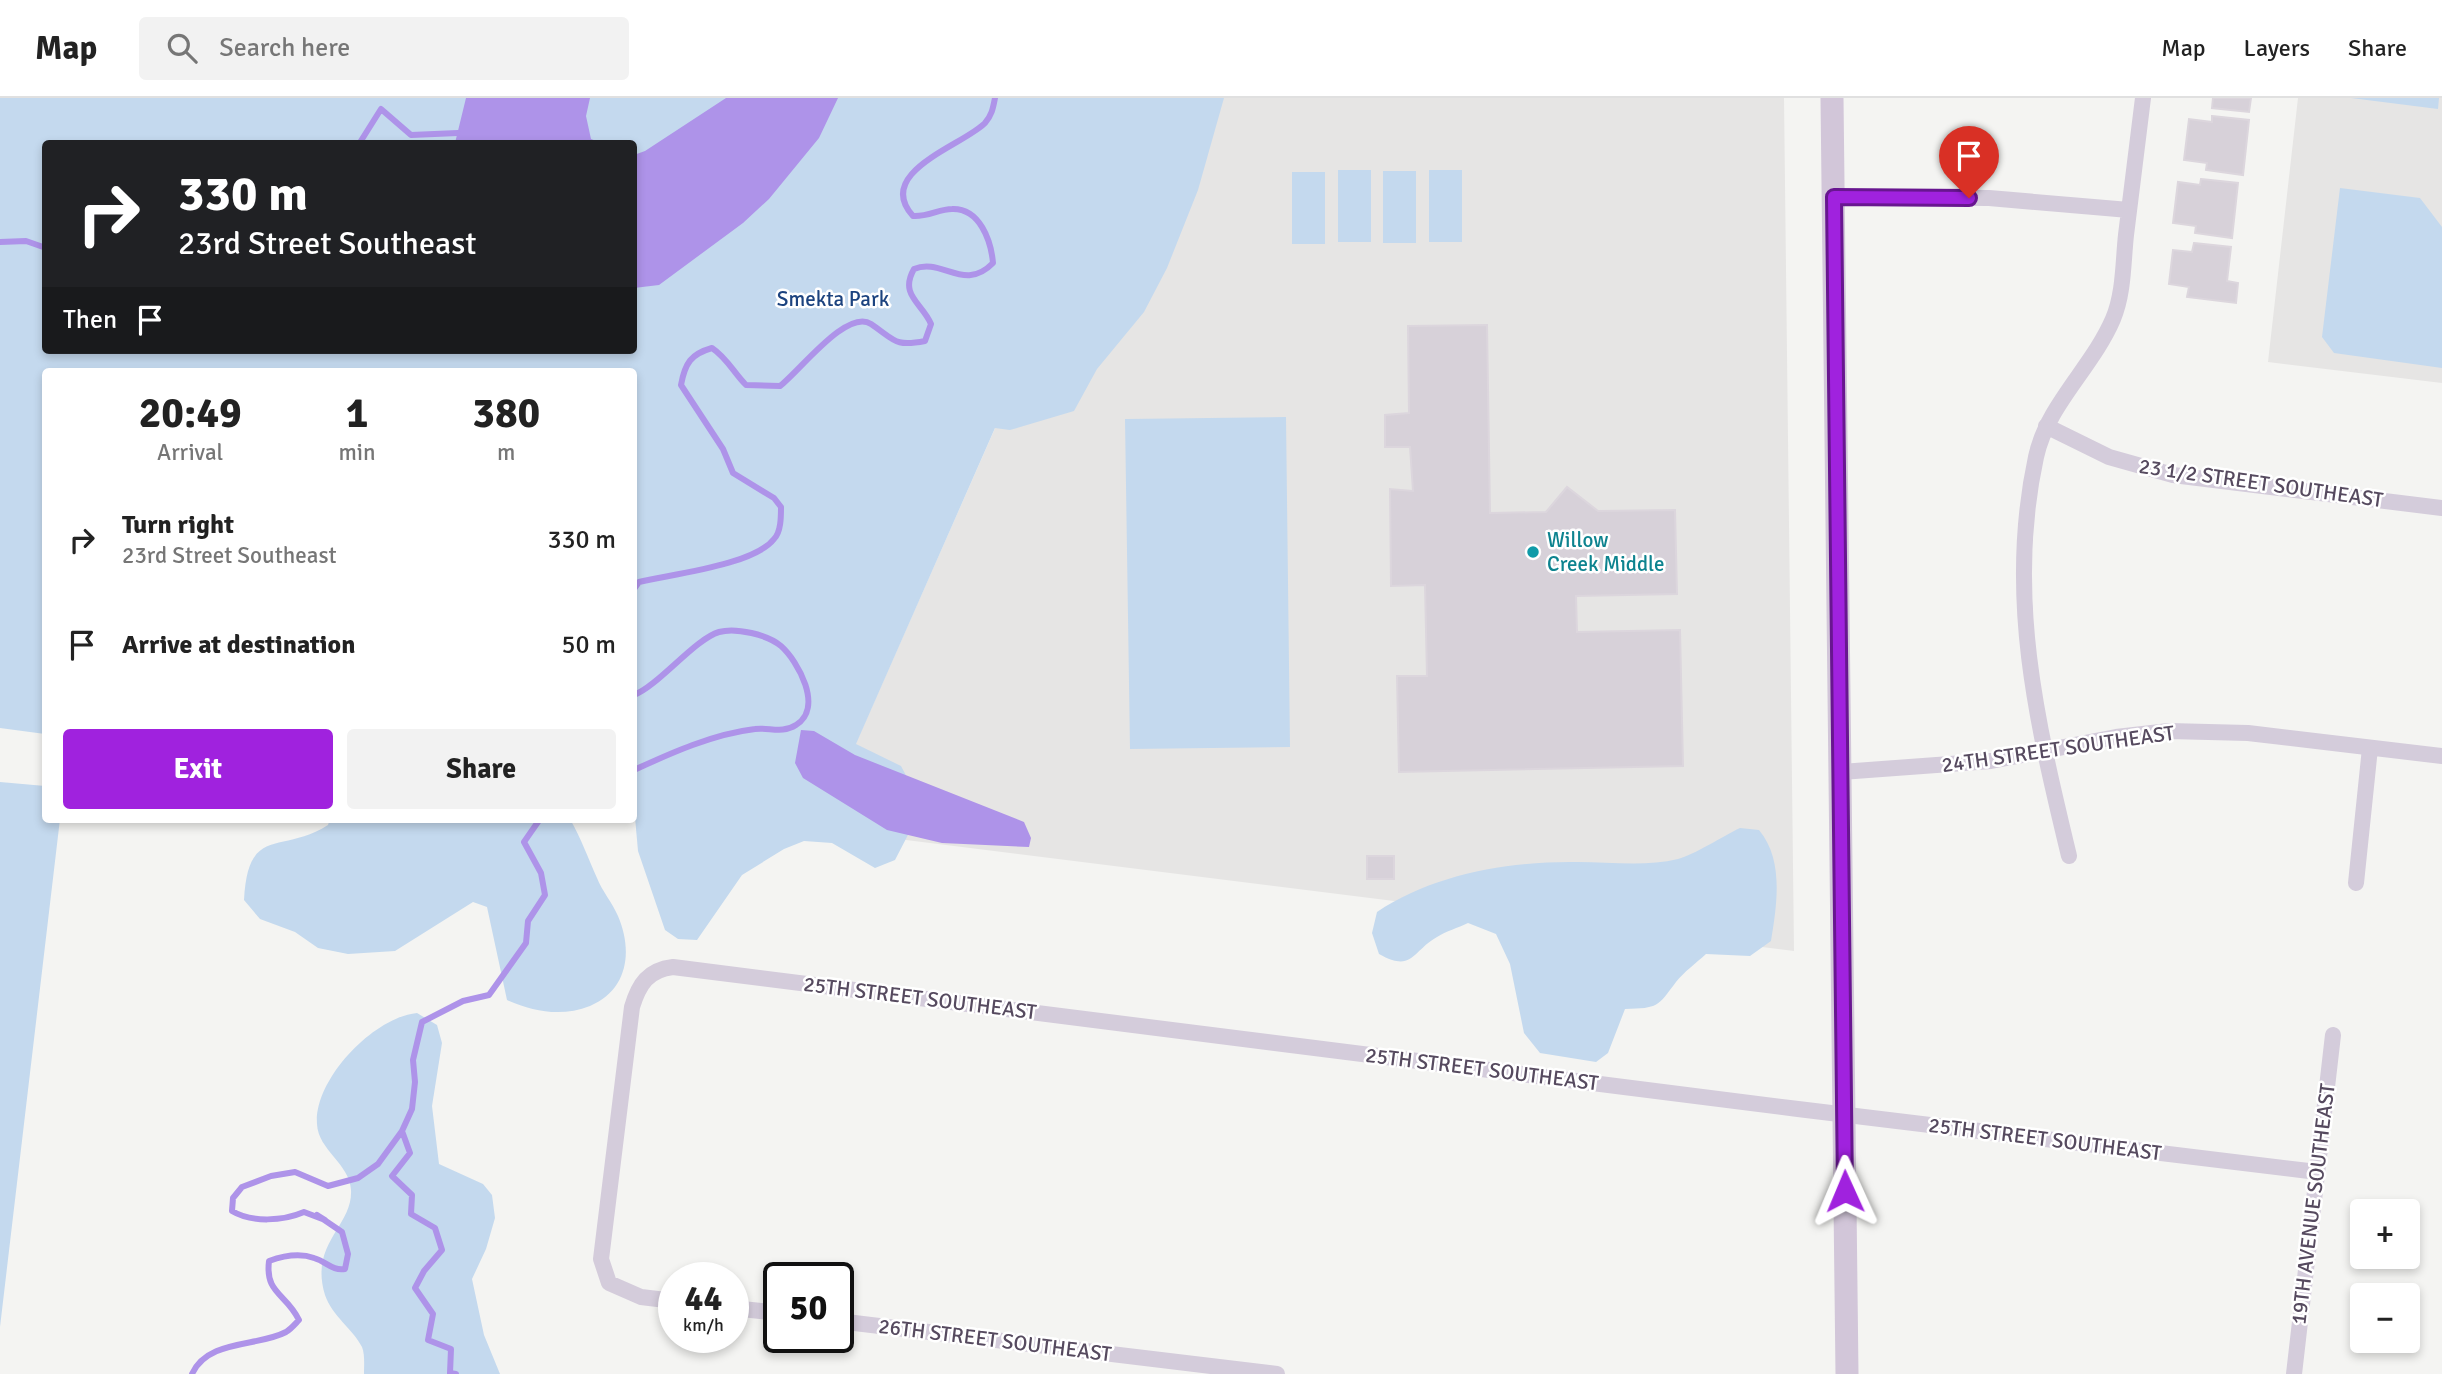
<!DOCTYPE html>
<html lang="en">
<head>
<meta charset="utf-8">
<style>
  :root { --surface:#fff; --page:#f2f2f2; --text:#222; --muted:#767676; --line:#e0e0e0; --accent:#a022de }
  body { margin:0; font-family:Signika,sans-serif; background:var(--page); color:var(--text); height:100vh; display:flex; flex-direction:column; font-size:26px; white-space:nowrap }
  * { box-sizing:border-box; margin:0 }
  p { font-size:23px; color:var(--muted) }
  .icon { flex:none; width:38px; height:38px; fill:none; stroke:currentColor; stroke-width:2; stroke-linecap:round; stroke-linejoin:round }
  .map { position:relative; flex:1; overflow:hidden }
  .sheet { position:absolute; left:42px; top:270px; width:595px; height:455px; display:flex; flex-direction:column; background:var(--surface); border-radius:7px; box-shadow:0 4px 10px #0003 }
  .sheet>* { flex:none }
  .hud { position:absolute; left:42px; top:42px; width:595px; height:214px; border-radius:7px; box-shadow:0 4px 10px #0003; background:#202124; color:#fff; overflow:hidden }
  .buttons { position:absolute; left:2350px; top:1101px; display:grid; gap:14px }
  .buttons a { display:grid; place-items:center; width:70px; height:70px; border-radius:7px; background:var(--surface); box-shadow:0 4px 10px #0003; font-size:35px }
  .speed { position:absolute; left:658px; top:1164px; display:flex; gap:14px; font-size:35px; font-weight:700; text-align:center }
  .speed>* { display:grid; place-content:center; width:91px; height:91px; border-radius:50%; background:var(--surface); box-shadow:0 4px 10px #0003; line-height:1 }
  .speed small { font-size:18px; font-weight:400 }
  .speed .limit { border:4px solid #111; border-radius:10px; background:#fff; color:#111 }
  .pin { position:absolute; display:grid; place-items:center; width:60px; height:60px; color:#fff; margin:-72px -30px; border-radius:50% 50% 50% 0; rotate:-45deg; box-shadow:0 0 7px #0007 }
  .pin .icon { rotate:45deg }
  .me { position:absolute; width:77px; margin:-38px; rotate:359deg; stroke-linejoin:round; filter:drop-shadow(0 0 5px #0008) }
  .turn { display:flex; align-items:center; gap:24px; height:147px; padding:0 21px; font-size:32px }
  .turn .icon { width:91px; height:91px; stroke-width:2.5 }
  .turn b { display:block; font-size:49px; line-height:60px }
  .then { display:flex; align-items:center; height:66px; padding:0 21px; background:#0003; gap:14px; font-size:26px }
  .eta { display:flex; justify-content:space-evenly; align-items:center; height:119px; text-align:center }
  .eta b { font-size:42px; font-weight:800; line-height:49px }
  .cta { display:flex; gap:14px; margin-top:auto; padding:14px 21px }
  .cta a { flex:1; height:80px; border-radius:7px; background:var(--accent); color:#fff; font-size:28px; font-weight:800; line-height:80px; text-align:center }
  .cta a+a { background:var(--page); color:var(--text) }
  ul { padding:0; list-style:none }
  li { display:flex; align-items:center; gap:21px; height:105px; padding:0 21px }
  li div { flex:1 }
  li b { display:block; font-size:26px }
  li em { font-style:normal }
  header { display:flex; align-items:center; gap:42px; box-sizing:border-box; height:98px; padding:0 35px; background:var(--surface); border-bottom:2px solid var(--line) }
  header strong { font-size:33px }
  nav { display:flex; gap:38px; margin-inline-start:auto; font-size:24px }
  .search { width:490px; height:63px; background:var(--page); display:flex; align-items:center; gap:18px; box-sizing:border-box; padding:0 24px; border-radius:7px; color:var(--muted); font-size:26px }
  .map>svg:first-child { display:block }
  .education { fill:#e6e5e4 }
  .green { fill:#c4d9ee; fill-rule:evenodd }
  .water { fill:#ae93e9 }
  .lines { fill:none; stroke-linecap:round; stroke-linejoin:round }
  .stream { stroke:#ae93e9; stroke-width:6 }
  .building { fill:#d7d1d9; stroke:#dcd6dd; stroke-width:2 }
  .minor { stroke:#d4ccdb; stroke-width:16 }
  .secondary { stroke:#d2c6d9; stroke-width:23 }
  .route-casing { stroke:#681690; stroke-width:18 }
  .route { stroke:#a022de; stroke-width:12 }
  .culture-dot { fill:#0f9aa8; stroke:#fff; stroke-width:2.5 }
  .labels { text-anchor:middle; stroke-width:5; stroke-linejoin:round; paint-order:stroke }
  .park-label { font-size:21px; fill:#1c437f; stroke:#fff }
  .street-label { font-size:21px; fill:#564a5f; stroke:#fff }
  .culture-label { font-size:21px; fill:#0d838f; stroke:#fff; text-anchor:start }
</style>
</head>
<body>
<header>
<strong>Map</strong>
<div class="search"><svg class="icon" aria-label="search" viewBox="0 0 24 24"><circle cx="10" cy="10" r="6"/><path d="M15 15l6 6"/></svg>Search here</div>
<nav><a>Map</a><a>Layers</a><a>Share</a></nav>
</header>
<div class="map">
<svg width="2442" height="1276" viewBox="0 0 2442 1276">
  <rect width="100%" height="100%" fill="#f4f4f2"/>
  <path class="education" d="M 1141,0 L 1784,0 L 1794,853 L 818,731 Z
    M 2298,0 L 2442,0 L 2442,285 L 2268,264 Z"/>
  <path class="green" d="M 0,0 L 1224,0 L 1198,92 L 1167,170 L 1144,214 L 1097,271 L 1074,313 L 1010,332 L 995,330 L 856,646 L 901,668 L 911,687 L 910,733 L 895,762 L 875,770 L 832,745 L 804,743 L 784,751 L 742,777 L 697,842 L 678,841 L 665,832 L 638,753 L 634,708 L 634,273 L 46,273 L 45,636 L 0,630 ZM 46,46 L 634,46 L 634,252 L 46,252 Z
    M 2351,0 L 2439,0 L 2438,11 Z
    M 1338,72 L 1371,72 L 1371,144 L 1338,144 Z
    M 1429,72 L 1462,72 L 1462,144 L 1429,144 Z
    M 1383,73 L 1416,73 L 1416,145 L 1383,145 Z
    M 1292,74 L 1325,74 L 1325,146 L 1292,146 Z
    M 2340,90 L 2420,100 L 2442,129 L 2442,270 L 2334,255 L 2322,239 Z
    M 1286,319 L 1290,649 L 1130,651 L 1125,321 Z
    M 0,684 L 45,688 L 46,721 L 60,721 L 0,1229 Z
    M 330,721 L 570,721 C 581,740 588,760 597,780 C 602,793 612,804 618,818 C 633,853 628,892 590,908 C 562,919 534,914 507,902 L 487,809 L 473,804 L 395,853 L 348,856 L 318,850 L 295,834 L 260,821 L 244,802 C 248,726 281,757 328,727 Z
    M 1740,730 L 1759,732 C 1784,762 1777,806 1771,843 L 1750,858 L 1706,856 C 1696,865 1684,874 1676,884 C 1657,909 1659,910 1625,911 L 1608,955 L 1596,964 L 1540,955 L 1524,935 L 1510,866 L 1496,836 L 1468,825 C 1458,830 1446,833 1437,839 C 1412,853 1413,875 1379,856 L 1372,835 L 1377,814 C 1433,776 1510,763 1577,764 C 1610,764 1646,769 1678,761 C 1694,757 1723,738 1740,730 Z
    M 417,915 L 437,927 L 442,945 L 432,1008 L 439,1066 L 483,1086 L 492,1097 L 495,1120 L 486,1151 L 472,1181 L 484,1237 L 500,1276 L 364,1276 C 364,1268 365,1256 362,1249 C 353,1231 332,1218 325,1197 C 309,1145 353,1128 351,1092 C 350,1066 318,1052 317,1026 C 314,981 374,919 417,915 Z"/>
  <path class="water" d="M 466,0 L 590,0 L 586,18 L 591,41 L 601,45 L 455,45 Z
    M 726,0 L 838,0 L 819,40 L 769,101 L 743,125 L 659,187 L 634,190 L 634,57 L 645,53 Z
    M 801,632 L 814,633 L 855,657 L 1024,724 L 1031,740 L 1029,749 L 942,745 L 887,732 L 803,680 L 795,665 Z"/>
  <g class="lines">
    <path class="stream" d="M 359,46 L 381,11 L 411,37 L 458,35
      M 0,144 L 26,143 L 46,150
      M 634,491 L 639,484 C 673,476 754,467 774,441 C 781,434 781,419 781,409 L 774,400 L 733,375 L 723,351 L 681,287 C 685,265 691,256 712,250 C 727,260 734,275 746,287 L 780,288 C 799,274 847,210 871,226 C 895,242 894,249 925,243 L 931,226 C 922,205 899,197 914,171 C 942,159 964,195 993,165 C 991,143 980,110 952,111 C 939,111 928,119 913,118 C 873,74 964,47 985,25 C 992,17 993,10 995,0
      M 634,597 C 658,588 695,541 719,534 C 736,529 768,537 781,548 C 798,563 824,610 796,627 C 782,636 769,629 755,631 C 713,636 671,655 634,672
      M 402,1033 L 410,1055 L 392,1078 L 412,1097 L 411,1116 L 435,1130 L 442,1152 L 424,1173 L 415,1190 L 433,1216 L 428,1242 L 451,1251 L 450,1275 L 456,1276
      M 192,1276 C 208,1241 258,1249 286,1234 C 291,1231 295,1226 299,1222 C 286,1195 265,1196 269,1163 C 283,1158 300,1155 314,1160 C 327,1164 332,1173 345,1171 L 348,1156 L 342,1134 L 317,1117 L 325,1122 L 304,1114 C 283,1123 252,1125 232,1113 L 233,1100 L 242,1089 L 271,1078 L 295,1074 L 328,1088 L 358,1080 L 378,1066 L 402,1033 L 412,1011 L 415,984 L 413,962 L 422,924 L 463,903 L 489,897 L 526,845 L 528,823 L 545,797 L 541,775 L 524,744 L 540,721"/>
  </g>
  <path class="building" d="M 2213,0 L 2251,0 L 2249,14 L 2212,10 Z
    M 2212,18 L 2249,22 L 2243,77 L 2206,72 L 2207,65 L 2184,62 L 2189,21 L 2212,24 Z
    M 2201,81 L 2238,85 L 2232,140 L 2195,135 L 2196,128 L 2173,125 L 2178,84 L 2200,87 Z
    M 2194,145 L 2231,149 L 2227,183 L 2238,185 L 2236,205 L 2187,199 L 2189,189 L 2169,186 L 2173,152 L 2192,154 Z
    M 1487,227 L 1490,415 L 1546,414 L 1567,389 L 1598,413 L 1675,412 L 1677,496 L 1576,498 L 1577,534 L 1680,532 L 1683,668 L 1399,674 L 1397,578 L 1427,578 L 1425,487 L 1391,488 L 1390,391 L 1413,393 L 1410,349 L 1385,349 L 1385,317 L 1409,315 L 1408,228 Z
    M 1367,758 L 1394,758 L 1394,781 L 1367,781 Z"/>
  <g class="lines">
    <path class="minor" d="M 1834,99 L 1989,100 L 2129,112
      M 2046,328 L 2109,359 L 2173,377 L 2442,410
      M 1841,674 L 1991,663 L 2116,639 L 2169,633 L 2248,635 L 2442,658
      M 2069,758 C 2037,625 2006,497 2036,359 C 2047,307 2092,270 2113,221 C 2124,195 2123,164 2126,137 C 2132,91 2137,46 2143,0
      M 2356,785 L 2370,650
      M 674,1203 L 641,1199 L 609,1185 L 601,1161 L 632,909 C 639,886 648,872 673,869 L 1798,1011 L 2317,1074
      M 733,1210 L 779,1215
      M 838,1223 L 1277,1276
      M 2294,1276 L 2333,937"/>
    <path class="secondary" d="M 1832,0 L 1847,1276"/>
  </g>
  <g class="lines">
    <g class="route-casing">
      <path id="route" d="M 1845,1093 L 1834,99 L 1969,100"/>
    </g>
    <use href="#route" class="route"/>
  </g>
  <circle class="culture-dot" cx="1533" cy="454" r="7"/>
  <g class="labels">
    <g class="park-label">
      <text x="833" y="208">Smekta Park</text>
    </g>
    <g class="street-label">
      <text transform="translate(2261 385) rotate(8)" y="7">23 1/2 STREET SOUTHEAST</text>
      <text transform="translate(2058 651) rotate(-8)" y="7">24TH STREET SOUTHEAST</text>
      <text transform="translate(920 900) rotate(7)" y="7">25TH STREET SOUTHEAST</text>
      <text transform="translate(1482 971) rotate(7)" y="7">25TH STREET SOUTHEAST</text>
      <text transform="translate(2045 1041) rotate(7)" y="7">25TH STREET SOUTHEAST</text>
      <text transform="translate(2313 1106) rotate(-83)" y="7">19TH AVENUE SOUTHEAST</text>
      <text transform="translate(995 1242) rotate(7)" y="7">26TH STREET SOUTHEAST</text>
    </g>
    <g class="culture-label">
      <text x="1547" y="449">Willow<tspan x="1547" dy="24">Creek Middle</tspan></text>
    </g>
  </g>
</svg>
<div class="buttons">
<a>+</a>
<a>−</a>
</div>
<div class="speed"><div>44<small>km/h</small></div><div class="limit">50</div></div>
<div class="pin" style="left:1969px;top:100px;background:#d93025"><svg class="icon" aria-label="arrive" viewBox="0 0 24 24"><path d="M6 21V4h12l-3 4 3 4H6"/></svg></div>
<svg class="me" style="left:1845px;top:1093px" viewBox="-20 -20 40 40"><path d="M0-17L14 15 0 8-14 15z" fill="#a022de" stroke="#fff" stroke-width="4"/></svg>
<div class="hud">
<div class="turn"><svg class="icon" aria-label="right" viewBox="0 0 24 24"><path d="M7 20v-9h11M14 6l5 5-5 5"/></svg><div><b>330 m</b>23rd Street Southeast</div></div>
<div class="then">Then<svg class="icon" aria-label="arrive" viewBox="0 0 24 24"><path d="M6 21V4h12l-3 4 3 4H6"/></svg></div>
</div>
<section class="sheet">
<div class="eta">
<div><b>20:49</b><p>Arrival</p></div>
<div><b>1</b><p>min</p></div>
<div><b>380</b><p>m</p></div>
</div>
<ul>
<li><svg class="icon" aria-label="right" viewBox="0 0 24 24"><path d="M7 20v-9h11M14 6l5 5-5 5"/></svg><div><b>Turn right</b><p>23rd Street Southeast</p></div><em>330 m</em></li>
<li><svg class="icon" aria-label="arrive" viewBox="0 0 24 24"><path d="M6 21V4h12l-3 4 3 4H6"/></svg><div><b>Arrive at destination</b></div><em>50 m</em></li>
</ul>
<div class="cta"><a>Exit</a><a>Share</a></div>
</section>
</div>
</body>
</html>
